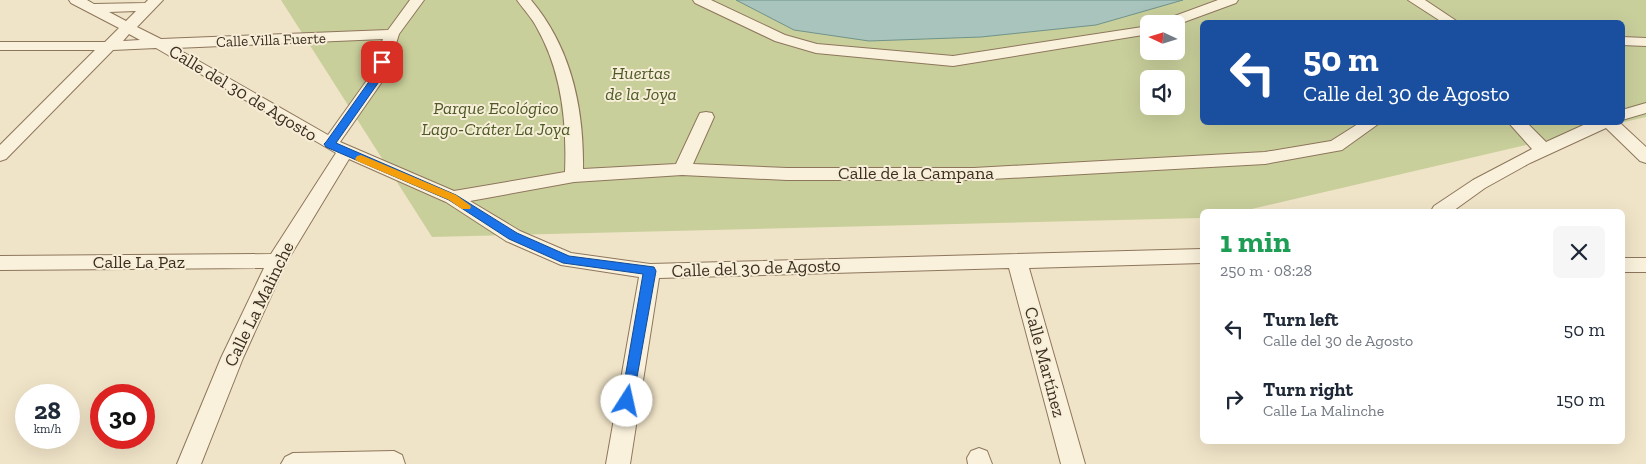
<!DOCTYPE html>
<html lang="en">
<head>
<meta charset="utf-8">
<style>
  :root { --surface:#fff; --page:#f6f6f7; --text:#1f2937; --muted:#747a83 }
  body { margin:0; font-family:"Zilla Slab",serif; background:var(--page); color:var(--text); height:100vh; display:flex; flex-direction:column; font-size:19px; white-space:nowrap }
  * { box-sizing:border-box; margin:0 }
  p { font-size:16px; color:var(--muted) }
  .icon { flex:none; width:28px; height:28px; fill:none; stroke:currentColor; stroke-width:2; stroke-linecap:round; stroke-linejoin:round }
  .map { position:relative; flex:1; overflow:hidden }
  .sheet { position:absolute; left:1200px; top:209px; width:425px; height:235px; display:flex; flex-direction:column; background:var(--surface); border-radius:8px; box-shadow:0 5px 20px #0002 }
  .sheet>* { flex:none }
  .guide { position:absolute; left:1200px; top:20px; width:425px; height:105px; border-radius:8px; box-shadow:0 5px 20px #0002; background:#1a4fa0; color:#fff; overflow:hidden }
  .needle { width:32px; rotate:274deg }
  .controls { position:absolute; left:1140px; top:15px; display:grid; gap:10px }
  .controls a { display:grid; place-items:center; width:45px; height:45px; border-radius:8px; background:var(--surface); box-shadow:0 5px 20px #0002; font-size:25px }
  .speed { position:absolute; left:15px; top:384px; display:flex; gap:10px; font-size:25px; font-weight:700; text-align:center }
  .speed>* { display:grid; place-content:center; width:65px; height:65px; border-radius:50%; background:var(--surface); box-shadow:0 5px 20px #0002; line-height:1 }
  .speed small { font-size:12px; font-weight:400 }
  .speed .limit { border:8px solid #d22; background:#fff; color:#111 }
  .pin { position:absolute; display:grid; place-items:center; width:42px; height:42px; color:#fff; margin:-21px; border-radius:10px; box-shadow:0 2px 8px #0006 }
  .me { position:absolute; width:55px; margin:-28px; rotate:10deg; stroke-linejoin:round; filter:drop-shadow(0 0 4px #0008) }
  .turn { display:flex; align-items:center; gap:18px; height:105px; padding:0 20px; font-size:22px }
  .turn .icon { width:65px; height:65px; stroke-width:2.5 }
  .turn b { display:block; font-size:35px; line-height:42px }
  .round { display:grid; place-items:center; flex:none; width:52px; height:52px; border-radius:8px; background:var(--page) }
  .overview { display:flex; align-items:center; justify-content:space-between; height:85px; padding:0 20px }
  h1 { font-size:30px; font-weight:700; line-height:38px; color:#1e9e55 }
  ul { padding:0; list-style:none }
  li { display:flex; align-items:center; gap:15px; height:70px; padding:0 20px }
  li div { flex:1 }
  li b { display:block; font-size:19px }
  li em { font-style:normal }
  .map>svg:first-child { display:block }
  .green { fill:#c9cf9b; fill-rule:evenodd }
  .water { fill:#a9c4bc; stroke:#6f938a }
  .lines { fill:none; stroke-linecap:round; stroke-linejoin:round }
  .minor-casing { stroke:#8d765c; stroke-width:2 }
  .minor { fill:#faf1dc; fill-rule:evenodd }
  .route { fill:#1a73e8; stroke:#114b97 }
  .slow { fill:#f59e0b }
  .labels { text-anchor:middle; stroke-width:4; stroke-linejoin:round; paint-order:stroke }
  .far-street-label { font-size:15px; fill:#3d2e20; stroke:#f7eed8 }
  .park-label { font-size:18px; font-style:italic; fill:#4d5a26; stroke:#f7eed8 }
  .street-label { font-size:18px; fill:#3d2e20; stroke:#f7eed8 }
</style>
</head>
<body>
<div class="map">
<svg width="1646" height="464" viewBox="0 0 1646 464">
  <rect width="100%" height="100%" fill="#f0e4c8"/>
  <path class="green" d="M 281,0 L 1646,0 L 1646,117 L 1243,211 L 1202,211 L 1202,218 L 432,237 ZM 1202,22 L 1622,22 L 1622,122 L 1202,122 ZM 1149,24 L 1176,24 L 1176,51 L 1149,51 ZM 1149,79 L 1176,79 L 1176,106 L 1149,106 Z"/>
  <path class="water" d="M 736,0 L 1183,0 L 1096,25 L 981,37 L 869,41 L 794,30 Z"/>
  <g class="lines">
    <g class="minor-casing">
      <path id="minor" d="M 69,0 L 87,0 L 94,4 L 145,3 L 148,0 L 163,0 L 137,27 L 161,39 L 388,30 L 410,0 L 424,0 L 399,34 L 386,76 L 340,142 L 454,191 L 565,172 C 567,123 562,72 537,28 C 532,18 524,10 517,0 L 531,0 C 571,47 584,109 583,169 L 676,164 L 698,117 L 700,113 L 706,112 L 712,113 L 714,117 L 693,164 L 787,168 L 974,168 L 1265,152 L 1331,141 L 1361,122 L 1381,122 L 1342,150 L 1265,164 L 974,180 L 787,180 L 682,175 L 574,182 L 470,201 L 520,231 L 571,253 L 650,264 L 1202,249 L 1202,263 L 1029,268 L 1085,464 L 1061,464 L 1009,268 L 659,278 L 630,464 L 606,464 L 639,277 L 561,265 L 506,241 L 446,202 L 349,159 L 286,263 L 243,358 L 201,464 L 177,464 L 221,358 L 264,268 L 0,270 L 0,256 L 271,254 L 336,153 L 156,48 L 113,50 L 6,159 L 0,161 L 0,145 L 95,50 L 0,50 L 0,42 L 105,42 L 119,28 L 71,3 ZM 136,11 L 126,21 L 109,12 ZM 129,34 L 140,40 L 123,41 ZM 383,39 L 370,76 L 328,135 L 176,48 Z
        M 693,0 L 711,0 L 785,35 L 817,44 L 953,56 L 1149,26 L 1149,34 L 953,66 L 816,53 L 775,41 L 695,3 Z
        M 1218,0 L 1238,0 L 1236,3 L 1176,25 L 1159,24 L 1161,21 Z
        M 1408,0 L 1425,0 L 1458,22 L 1442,22 Z
        M 1622,37 L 1646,38 L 1646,46 L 1622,45 Z
        M 1646,103 L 1646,113 L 1622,120 L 1622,110 Z
        M 1508,122 L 1526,122 L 1546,142 L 1590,122 L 1619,122 L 1646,147 L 1646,163 L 1640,161 L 1606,128 L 1530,163 L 1485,188 L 1453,211 L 1431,211 L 1434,206 L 1473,180 L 1532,149 Z
        M 1622,258 L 1646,258 L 1646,272 L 1622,272 Z
        M 979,448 L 987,451 L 992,464 L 968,464 L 967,458 L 971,451 Z
        M 394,451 L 402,455 L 405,464 L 281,464 L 285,457 L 293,453 Z"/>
    </g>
    <use href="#minor" class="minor"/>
  </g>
  <path class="route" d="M 382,59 L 387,62 L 383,76 L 336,143 L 456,195 L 517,233 L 569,256 L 654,267 L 656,271 L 632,405 L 627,406 L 622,405 L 621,401 L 643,274 L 563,263 L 509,239 L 449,200 L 326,147 L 324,144 L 326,142 L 373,76 L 378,62 Z"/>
  <path class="slow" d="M 361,155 L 456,195 L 471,206 L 470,209 L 462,209 L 449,200 L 357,161 L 355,159 L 357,156 Z"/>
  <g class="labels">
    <g class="far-street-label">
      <text transform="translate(271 40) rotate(-2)" y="5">Calle Villa Fuerte</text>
    </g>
    <g class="park-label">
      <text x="641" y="79">Huertas<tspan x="641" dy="21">de la Joya</tspan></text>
      <text x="496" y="114">Parque Ecológico<tspan x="496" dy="21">Lago-Cráter La Joya</tspan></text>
    </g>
    <g class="street-label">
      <text transform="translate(243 93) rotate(31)" y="6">Calle del 30 de Agosto</text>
      <text x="916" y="179">Calle de la Campana</text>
      <text x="139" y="268">Calle La Paz</text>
      <text transform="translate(756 268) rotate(-2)" y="6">Calle del 30 de Agosto</text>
      <text transform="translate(259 304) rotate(-64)" y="6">Calle La Malinche</text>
      <text transform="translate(1045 362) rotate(75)" y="6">Calle Martínez</text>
    </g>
  </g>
</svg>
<div class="controls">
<a><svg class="needle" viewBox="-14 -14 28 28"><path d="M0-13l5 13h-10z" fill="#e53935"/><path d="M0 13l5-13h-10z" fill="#747a83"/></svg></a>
<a><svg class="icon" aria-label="sound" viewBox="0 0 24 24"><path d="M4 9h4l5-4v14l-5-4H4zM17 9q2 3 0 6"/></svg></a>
</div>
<div class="speed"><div>28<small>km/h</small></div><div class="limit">30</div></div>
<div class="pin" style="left:382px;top:62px;background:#d93025"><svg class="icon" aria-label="arrive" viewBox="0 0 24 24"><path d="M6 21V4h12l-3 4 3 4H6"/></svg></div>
<svg class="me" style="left:627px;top:401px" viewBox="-20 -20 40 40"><circle r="19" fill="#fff"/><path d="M0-13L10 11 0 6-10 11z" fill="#1a73e8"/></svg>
<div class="guide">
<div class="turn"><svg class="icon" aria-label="left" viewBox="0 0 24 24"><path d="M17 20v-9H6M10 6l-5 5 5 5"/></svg><div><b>50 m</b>Calle del 30 de Agosto</div></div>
</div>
<section class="sheet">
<div class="overview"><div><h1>1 min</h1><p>250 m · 08:28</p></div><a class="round"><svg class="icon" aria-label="close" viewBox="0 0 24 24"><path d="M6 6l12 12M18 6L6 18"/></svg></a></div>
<ul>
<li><svg class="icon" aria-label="left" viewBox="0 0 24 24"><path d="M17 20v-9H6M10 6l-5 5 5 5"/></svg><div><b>Turn left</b><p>Calle del 30 de Agosto</p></div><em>50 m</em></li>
<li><svg class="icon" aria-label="right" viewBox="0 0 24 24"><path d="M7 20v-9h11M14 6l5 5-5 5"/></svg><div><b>Turn right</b><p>Calle La Malinche</p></div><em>150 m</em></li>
</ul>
</section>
</div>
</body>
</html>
